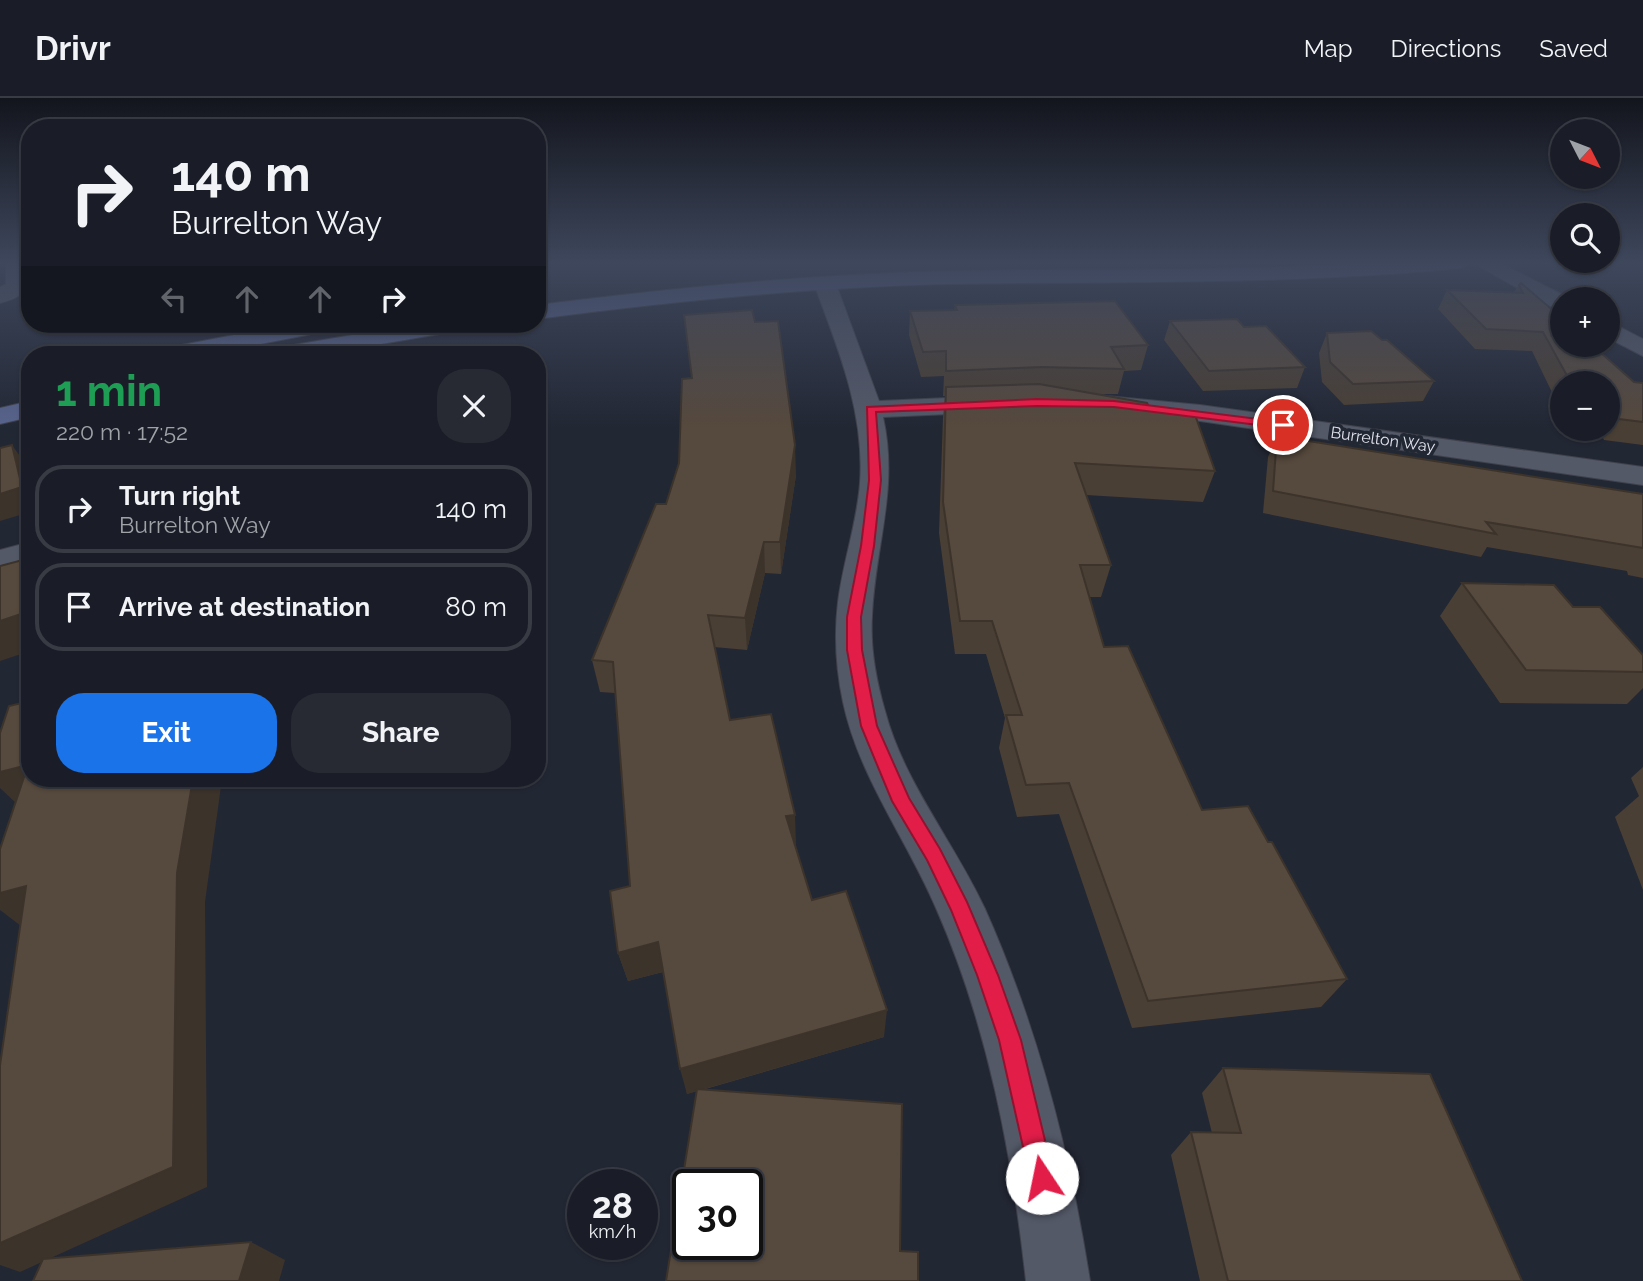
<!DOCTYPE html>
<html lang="en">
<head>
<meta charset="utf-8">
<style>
  :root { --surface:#1a1d27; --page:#272a33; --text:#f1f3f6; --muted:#9fa2a7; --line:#383b44; --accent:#1a73e8 }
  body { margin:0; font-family:Raleway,sans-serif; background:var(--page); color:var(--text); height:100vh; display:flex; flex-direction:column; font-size:26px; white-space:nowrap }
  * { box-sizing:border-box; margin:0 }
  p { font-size:23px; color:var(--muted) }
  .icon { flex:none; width:38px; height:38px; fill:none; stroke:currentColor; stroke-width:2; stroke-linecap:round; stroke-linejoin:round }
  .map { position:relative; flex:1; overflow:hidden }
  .side { position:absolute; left:21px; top:248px; width:525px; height:441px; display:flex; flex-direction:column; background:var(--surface); border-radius:28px; box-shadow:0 2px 5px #0004,0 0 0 2px var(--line) }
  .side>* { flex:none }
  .hud { position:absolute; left:21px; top:21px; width:525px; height:214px; border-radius:28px; box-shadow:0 2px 5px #0004,0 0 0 2px var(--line); background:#1a1d27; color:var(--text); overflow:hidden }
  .needle { width:46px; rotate:132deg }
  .tools { position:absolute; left:1550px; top:21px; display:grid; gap:14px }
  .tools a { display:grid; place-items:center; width:70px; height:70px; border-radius:50%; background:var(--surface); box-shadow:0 2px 5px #0004,0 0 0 2px var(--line); font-size:35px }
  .speed { position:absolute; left:567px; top:1071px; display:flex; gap:14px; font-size:35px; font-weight:700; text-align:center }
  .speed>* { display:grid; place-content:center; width:91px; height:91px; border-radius:50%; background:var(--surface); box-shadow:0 2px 5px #0004,0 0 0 2px var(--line); line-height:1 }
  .speed small { font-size:18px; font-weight:400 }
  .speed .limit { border:4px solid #111; border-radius:10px; background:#fff; color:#111 }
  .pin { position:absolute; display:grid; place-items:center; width:60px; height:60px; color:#fff; margin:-30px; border:4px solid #fff; border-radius:50%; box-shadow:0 2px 7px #0007 }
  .me { position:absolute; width:77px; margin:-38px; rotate:349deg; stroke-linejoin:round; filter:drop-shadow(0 0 5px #0008) }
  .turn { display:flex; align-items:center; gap:24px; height:147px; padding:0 35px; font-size:32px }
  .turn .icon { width:91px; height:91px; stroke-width:2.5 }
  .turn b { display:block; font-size:49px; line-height:60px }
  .lanes { display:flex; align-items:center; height:66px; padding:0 35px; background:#0003; justify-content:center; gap:35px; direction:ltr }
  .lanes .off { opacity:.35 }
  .round { display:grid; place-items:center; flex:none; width:74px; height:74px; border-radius:28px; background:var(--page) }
  .headline { display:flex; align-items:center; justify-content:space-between; height:119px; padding:0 35px }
  h1 { font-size:42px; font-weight:700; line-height:52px; color:#1e9e55 }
  .cta { display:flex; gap:14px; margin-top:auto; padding:14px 35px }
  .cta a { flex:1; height:80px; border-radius:28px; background:var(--accent); color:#fff; font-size:28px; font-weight:700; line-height:80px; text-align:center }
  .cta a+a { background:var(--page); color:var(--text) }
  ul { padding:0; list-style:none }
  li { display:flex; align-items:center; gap:21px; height:88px; margin:0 14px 10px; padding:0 21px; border:4px solid var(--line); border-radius:28px }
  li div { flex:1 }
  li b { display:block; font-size:26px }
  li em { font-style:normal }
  header { display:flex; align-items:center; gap:42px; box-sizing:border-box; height:98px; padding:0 35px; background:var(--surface); border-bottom:2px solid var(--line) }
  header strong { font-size:33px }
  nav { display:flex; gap:38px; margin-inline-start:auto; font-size:24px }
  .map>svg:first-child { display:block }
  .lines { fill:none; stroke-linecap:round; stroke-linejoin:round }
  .minor-casing { stroke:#3f424d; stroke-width:2 }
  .secondary-casing { stroke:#3f424d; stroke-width:2 }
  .minor { fill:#545968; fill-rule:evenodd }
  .secondary { fill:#58638c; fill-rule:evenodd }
  .wall { fill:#4a3f34 }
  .shaded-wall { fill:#3c332b }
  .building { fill:#56493d; stroke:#3c332b; stroke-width:2; fill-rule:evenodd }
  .route { fill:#e11d48; stroke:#92132f; stroke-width:2 }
  .labels { text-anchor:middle; stroke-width:7; stroke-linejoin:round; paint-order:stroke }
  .far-street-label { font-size:16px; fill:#e1e4ed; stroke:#222734 }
</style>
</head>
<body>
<header>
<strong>Drivr</strong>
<nav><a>Map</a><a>Directions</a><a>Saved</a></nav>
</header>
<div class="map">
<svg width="1643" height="1183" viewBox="0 0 1643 1183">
  <rect width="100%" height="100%" fill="#222734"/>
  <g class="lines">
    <g class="minor-casing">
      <path id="minor" d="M 6,164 L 26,164 C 28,190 28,198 0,205 L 0,189 L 6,186 Z
        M 1471,164 L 1498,164 L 1571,201 L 1563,201 L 1563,213 L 1555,211 Z
        M 825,180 L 836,186 L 879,303 L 994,298 L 1003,300 L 1007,306 L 1003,312 L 994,314 L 883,319 C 899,391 875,448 872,518 C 870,550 876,582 885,613 C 904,685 954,744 985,811 C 1038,930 1070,1055 1090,1183 L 1026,1183 C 1012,1056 988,928 936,810 C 906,740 859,679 843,604 C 836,571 834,537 838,504 C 843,464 857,425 860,385 C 865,315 838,250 814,186 Z
        M 1608,223 L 1643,241 L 1643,258 L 1608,240 Z
        M 1096,297 L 1200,307 L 1643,369 L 1643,387 L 1200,323 L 1087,311 L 1083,305 L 1087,299 Z
        M 30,444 L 30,465 L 0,473 L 0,452 Z"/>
    </g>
    <g class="secondary-casing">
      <path id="secondary" d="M 1388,164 L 1473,164 L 1463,170 C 1292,187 1121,183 949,186 C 811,189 674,203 537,221 L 537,207 C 674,190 811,176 949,173 C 1095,170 1242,174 1388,164 Z
        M 292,226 L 316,226 L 319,230 L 315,235 L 307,237 L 203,257 L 154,257 L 157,252 L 166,250 Z
        M 417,226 L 469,226 L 465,231 L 457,233 L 317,257 L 264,257 L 267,252 L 276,250 Z
        M 30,303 L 30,319 L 0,326 L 0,310 Z"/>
    </g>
    <use href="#minor" class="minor"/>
    <use href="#secondary" class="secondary"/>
  </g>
  <path class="wall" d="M 1519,187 L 1634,284 L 1643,285 L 1643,347 L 1604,342 L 1599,332 L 1587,331 L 1608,331 L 1608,285 L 1563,285 L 1563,317 L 1532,253 L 1475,251 L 1438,211 L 1447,192 L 1514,194 Z
    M 955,207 L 1148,247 L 1141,272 L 1124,273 L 1118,296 L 1094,296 L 1150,311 L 1215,373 L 1203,404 L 1086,397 L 1111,467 L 1101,499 L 1090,499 L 1104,549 L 1202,712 L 1268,744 L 1347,881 L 1321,909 L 1132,930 L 1059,716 L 1017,719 L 999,650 L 1005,620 L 986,556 L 955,556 L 939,435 L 943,319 L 945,298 L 943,298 L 944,278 L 921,279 L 909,237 L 910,213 L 954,212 Z
    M 1170,223 L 1244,229 L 1305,269 L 1297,290 L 1203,293 L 1164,242 Z
    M 1327,235 L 1382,242 L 1434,283 L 1423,303 L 1344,307 L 1322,284 L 1319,255 Z
    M 1277,338 L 1643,396 L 1643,480 L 1628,477 L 1627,473 L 1487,449 L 1481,459 L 1263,415 L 1268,359 Z
    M 679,365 L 796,377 L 781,476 L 765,475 L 747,552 L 714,549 L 730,622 L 796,747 L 795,748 L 812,802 L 884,939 L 702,992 L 900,1153 L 918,1183 L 697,993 L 687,996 L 663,874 L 628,883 L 618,855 L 630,788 L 615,595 L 600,594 L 592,562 L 666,406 Z
    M 1462,485 L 1573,509 L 1643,557 L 1643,590 L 1627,606 L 1500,605 L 1440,518 Z
    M 1643,669 L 1643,792 L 1615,719 L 1639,698 L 1631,680 Z
    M 1223,970 L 1522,1183 L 1200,1183 L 1171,1057 L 1191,1034 L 1212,1035 L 1202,995 Z"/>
  <path class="shaded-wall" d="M 77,226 L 91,226 L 79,230 Z
    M 12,347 L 27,368 L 30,377 L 30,414 L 0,423 L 0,396 Z
    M 795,347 L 796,377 L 781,476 L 780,444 Z
    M 764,444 L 765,475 L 747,552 L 745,520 Z
    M 30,513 L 30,553 L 0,563 L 0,523 Z
    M 28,667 L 19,708 L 0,690 L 0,674 Z
    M 193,681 L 222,681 L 205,804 L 207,1089 L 20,1174 L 0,1167 L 0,1145 L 177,775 Z
    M 795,717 L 796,747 L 788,749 L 786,718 Z
    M 26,788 L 21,828 L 0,812 L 0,795 Z
    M 658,844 L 666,873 L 628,883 L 618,855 Z
    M 887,912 L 884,939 L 687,996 L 680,971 Z
    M 251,1144 L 285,1162 L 279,1183 L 239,1183 Z"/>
  <path class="building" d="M 1521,185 L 1563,221 L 1563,247 L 1592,247 L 1634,284 L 1643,285 L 1643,324 L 1619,321 L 1614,311 L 1608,311 L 1608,285 L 1571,285 L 1543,234 L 1486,231 L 1447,192 L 1523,195 L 1519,187 Z
    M 1115,203 L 1148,247 L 1111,249 L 1124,271 L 1042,269 L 946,273 L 946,253 L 923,254 L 910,213 L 957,212 L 955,207 Z
    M 752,212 L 755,224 L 778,223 L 795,347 L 780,444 L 764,444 L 745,520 L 708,517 L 730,622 L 771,616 L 795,717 L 786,718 L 812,802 L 846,793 L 887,912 L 680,971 L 658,844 L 618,855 L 610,793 L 630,788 L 613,564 L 592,562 L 656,406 L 666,406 L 679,365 L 682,281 L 692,280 L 684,217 Z
    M 1237,221 L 1244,229 L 1266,228 L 1305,269 L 1209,273 L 1170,223 Z
    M 1371,233 L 1382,242 L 1387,242 L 1434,283 L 1353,286 L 1330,264 L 1327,235 Z
    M 1039,286 L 1147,305 L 1150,311 L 1194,314 L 1215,373 L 1075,365 L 1111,467 L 1080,467 L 1104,549 L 1128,548 L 1202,712 L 1248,708 L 1268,744 L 1272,744 L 1347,881 L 1148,903 L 1069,685 L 1026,687 L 1006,617 L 1022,617 L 992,523 L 960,523 L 943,404 L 946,289 Z
    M 1277,338 L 1643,396 L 1643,450 L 1486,424 L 1496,436 L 1273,393 Z
    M 12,347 L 22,389 L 0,396 L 0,350 Z
    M 30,460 L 30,513 L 0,523 L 0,468 Z
    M 1462,485 L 1554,487 L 1573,509 L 1600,509 L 1643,557 L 1643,574 L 1526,572 Z
    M 30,603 L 30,681 L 193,681 L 177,775 L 173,1069 L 0,1145 L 0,967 L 26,788 L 0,795 L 0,751 L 28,667 L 0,674 L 0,635 L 9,608 Z
    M 1223,970 L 1430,976 L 1522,1183 L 1228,1183 L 1191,1034 L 1241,1035 Z
    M 697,991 L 902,1006 L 900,1153 L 918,1154 L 918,1183 L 666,1183 ZM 688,1087 L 747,1087 L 747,1146 L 688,1146 Z
    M 251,1144 L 239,1183 L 33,1183 L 43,1161 Z"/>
  <linearGradient id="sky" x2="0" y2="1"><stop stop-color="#13151d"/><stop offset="0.5" stop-color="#3e475c"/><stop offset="1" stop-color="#3e475c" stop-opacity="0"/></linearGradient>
  <rect width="1643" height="330" fill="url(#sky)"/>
  <path class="route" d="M 1037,301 L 1114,303 L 1283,324 L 1289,327 L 1283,330 L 1114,309 L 1037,308 L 876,314 L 881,382 L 874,448 L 861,519 L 862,552 L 877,628 L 909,700 L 940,751 L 967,804 L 998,877 L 1021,942 L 1054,1080 L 1050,1089 L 1042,1092 L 1033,1089 L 1030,1080 L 999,942 L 977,877 L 951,812 L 927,762 L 892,703 L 861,628 L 847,552 L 847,519 L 861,448 L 869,382 L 867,309 Z"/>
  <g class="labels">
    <g class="far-street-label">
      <text transform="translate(1383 341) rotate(8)" y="6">Burrelton Way</text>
    </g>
  </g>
</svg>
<div class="tools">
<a><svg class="needle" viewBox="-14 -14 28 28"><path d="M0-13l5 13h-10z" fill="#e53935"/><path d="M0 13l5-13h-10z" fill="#9fa2a7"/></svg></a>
<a><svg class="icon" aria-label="search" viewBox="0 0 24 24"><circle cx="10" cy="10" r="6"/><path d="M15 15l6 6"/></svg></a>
<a>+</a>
<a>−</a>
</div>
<div class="speed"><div>28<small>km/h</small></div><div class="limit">30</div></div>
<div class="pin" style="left:1283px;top:327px;background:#d93025"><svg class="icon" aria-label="arrive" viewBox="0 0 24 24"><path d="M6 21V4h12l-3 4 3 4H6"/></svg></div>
<svg class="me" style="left:1042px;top:1080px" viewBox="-20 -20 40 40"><circle r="19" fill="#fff"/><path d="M0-13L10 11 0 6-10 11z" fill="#e11d48"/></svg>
<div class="hud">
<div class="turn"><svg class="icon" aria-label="right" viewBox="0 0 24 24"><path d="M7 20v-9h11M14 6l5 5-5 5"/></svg><div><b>140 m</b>Burrelton Way</div></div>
<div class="lanes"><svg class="icon off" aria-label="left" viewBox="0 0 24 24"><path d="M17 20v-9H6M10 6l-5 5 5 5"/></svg><svg class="icon off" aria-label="ahead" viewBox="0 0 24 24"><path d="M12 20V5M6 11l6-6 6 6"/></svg><svg class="icon off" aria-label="ahead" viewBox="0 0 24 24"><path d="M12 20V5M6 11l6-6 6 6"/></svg><svg class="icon" aria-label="right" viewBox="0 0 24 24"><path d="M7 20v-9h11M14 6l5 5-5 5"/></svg></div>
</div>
<section class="side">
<div class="headline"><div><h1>1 min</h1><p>220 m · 17:52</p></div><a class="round"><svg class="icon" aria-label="close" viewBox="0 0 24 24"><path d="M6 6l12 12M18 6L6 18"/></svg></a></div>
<ul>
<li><svg class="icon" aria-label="right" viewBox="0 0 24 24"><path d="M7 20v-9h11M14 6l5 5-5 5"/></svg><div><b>Turn right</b><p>Burrelton Way</p></div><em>140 m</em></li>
<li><svg class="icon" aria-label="arrive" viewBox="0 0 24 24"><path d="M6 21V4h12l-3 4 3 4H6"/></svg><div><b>Arrive at destination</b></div><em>80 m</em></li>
</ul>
<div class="cta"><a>Exit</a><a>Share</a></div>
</section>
</div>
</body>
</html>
